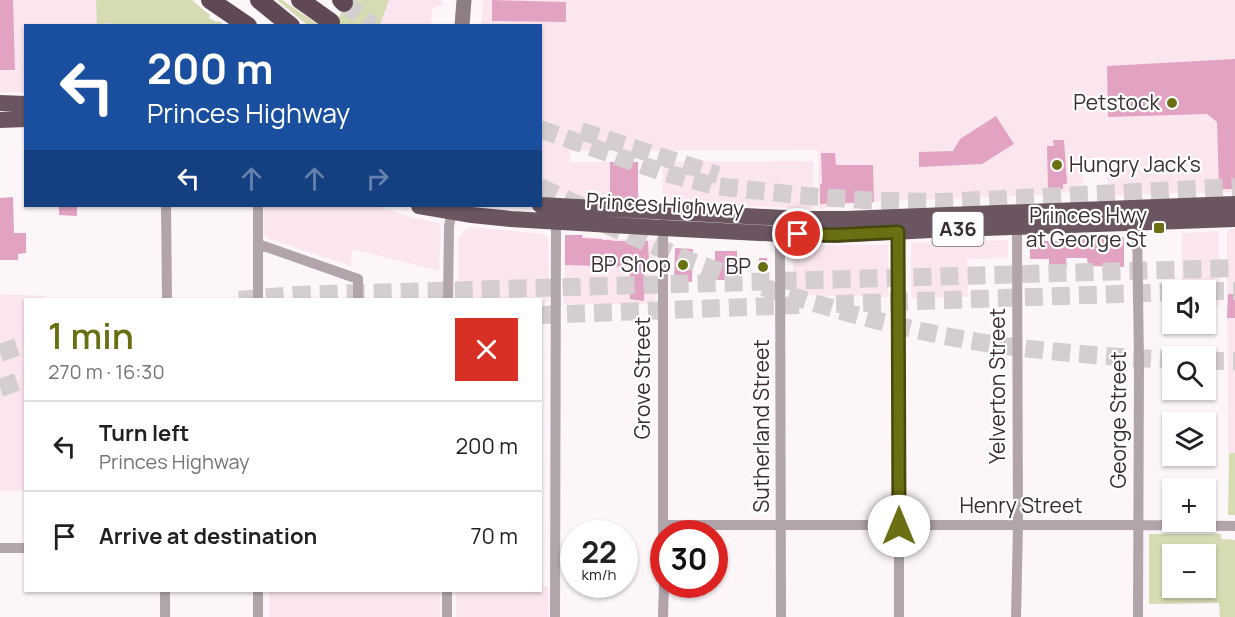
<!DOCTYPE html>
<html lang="en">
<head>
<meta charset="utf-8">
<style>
  :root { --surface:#fff; --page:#f6f6f6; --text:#202124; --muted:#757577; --line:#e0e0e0; --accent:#6b6f13 }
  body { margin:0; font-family:Manrope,sans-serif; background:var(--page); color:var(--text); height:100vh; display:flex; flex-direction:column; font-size:22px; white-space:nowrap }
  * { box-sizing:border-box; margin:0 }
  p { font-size:20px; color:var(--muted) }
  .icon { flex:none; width:33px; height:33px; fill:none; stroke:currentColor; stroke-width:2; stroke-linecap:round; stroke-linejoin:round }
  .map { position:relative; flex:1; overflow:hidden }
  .sheet { position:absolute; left:24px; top:298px; width:518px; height:294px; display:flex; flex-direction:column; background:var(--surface); border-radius:0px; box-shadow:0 2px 4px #0004 }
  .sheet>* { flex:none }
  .banner { position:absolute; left:24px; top:24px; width:518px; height:183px; border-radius:0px; box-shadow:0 2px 4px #0004; background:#1a4fa0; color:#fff; overflow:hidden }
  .tools { position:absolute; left:1162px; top:280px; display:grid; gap:12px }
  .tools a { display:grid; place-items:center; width:54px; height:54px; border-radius:0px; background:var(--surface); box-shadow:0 2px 4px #0004; font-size:30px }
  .speed { position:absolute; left:560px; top:520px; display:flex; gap:12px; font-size:30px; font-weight:700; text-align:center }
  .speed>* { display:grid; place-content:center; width:78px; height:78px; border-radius:50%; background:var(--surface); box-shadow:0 2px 4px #0004; line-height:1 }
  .speed small { font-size:15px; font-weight:400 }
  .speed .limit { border:9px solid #d22; background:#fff; color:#111 }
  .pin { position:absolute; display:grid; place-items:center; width:51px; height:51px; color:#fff; margin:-26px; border:3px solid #fff; border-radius:50%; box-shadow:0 2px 6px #0007 }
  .me { position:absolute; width:66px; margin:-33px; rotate:0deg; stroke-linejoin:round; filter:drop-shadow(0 0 4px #0008) }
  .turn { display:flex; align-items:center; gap:21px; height:126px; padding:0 24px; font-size:27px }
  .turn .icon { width:78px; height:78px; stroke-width:2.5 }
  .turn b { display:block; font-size:42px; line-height:51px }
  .lanes { display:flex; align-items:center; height:57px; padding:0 24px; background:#0003; justify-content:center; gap:30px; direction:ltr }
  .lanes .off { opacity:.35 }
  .round { display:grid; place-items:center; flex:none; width:63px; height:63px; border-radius:0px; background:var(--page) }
  .headline { display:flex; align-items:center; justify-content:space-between; height:102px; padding:0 24px }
  h1 { font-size:36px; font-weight:600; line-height:45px; color:var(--accent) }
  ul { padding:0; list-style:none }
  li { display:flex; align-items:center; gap:18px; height:90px; padding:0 24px; border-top:2px solid var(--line) }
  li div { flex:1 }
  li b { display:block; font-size:22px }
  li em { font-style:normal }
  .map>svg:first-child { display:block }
  .built { fill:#fbe6f0 }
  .green { fill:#d7dbb4; fill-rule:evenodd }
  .building { fill:#e2a3c2 }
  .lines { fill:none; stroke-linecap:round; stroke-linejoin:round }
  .motorway-tunnel { stroke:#d5ced1; stroke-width:18; stroke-dasharray:18 9; stroke-linecap:butt }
  .minor { stroke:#b1a5ab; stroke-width:10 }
  .secondary { stroke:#8e7d85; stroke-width:15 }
  .trunk { stroke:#6a5560; stroke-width:16 }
  .motorway { stroke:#604954; stroke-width:18 }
  .route-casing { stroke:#46480c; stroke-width:15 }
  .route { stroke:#6b6f13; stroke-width:10 }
  .poi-dot { fill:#6b6f13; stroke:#fff; stroke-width:2 }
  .labels { text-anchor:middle; stroke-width:4.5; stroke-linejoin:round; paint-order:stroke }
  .shield { fill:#fff; stroke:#746c70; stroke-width:1.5 }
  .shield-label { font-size:20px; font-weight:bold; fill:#382d32 }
  .poi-label { font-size:21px; fill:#382d32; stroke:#fff; text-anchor:end }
  .street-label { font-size:21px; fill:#382d32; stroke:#fff }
</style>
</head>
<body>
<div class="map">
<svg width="1235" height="617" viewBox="0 0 1235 617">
  <rect width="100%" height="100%" fill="#fcf6f9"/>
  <path class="built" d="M 0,0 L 96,0 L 98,25 L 110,23 L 114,25 L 26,26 L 25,92 L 0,92 Z
    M 389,0 L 442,0 L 442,5 L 432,8 L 431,25 L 380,26 Z
    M 483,0 L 1235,0 L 1235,192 L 1113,195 L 1108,190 L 1106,157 L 1083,159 L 1084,178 L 1082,184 L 1073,192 L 1037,195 L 877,202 L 832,206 L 819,210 L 818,150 L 570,151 L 570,162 L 638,162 L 639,202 L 607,200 L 540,194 L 540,26 L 481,26 Z
    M 813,161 L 814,209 L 662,203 L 663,162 Z
    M 264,206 L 375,206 L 415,218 L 439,223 L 441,227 L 439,271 L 352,249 L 351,266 L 269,239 L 264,233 Z
    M 472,227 L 544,234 L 548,239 L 549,299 L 543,305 L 540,305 L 540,300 L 458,300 L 458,240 L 465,230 Z
    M 1230,229 L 1235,229 L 1235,453 L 1228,453 L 1227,232 Z
    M 1219,231 L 1219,306 L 1206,306 L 1206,291 L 1182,291 L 1182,233 Z
    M 565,235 L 582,235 L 593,238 L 655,240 L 655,304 L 564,304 Z
    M 1008,240 L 1008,258 L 967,259 L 968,297 L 911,298 L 911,243 Z
    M 798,245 L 888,245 L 888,297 L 793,295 L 793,250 Z
    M 0,294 L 45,296 L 45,300 L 26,300 L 25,491 L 0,491 Z
    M 540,586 L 548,586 L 549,617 L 456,617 L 456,591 L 540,591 Z
    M 269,591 L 440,591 L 440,617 L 269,617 Z"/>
  <path class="green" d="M 96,0 L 192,0 L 210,15 L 209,18 L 217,22 L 218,21 L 222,23 L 222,25 L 114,26 L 110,23 L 97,25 Z
    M 277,0 L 282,0 L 319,25 L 307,25 Z
    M 350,0 L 389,0 L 380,25 L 333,26 Z
    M 1229,453 L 1235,453 L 1235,515 L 1228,515 Z
    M 1149,534 L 1221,534 L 1221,539 L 1235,540 L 1235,617 L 1220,617 L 1219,603 L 1149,604 ZM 1173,555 L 1206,555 L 1206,588 L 1173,588 Z"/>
  <path class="building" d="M 0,0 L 13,0 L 15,70 L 0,70 Z
    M 492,0 L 566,2 L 566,22 L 492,21 Z
    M 1235,59 L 1235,189 L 1219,189 L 1217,122 L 1207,114 L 1108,117 L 1107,66 Z
    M 996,116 L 1014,144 L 982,164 L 919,167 L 919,152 L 953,151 L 960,139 Z
    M 1053,140 L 1064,140 L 1067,184 L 1063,184 L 1063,189 L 1048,189 L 1047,146 L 1054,146 Z
    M 821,153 L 835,153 L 836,165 L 873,165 L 874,202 L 820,204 L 820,184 L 822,184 Z
    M 610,162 L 638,162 L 638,200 L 610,198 Z
    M 13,197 L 14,233 L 26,233 L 26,253 L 18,254 L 18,260 L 0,260 L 0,198 Z
    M 59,206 L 77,206 L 77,216 L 59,215 Z
    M 565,235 L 582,235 L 582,238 L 602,239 L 602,240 L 612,240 L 612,241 L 648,241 L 649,261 L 644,262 L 644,301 L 630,299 L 630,267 L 565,265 Z
    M 1124,237 L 1124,267 L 1088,266 L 1087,258 L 1066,258 L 1067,268 L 1049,268 L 1049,259 L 1030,259 L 1030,241 L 1069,241 L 1069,238 Z
    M 675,248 L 693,249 L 692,282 L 674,282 Z
    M 715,251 L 737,251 L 737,280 L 715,280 Z
    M 759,258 L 767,258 L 767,276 L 759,276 Z
    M 1228,294 L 1235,294 L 1235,318 L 1227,318 Z"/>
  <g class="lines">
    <path class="motorway-tunnel" d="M 344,3 L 373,26
      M 540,129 L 662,172 L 715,186 L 807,196 L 877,201 L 943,202 L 1235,187
      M 581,131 L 718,175
      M 540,187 L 583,207
      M 604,224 L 685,259 L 737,278
      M 763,287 C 840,312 919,334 999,345 C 1057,353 1115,357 1173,360
      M 1206,291 L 1235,291
      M 239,300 L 294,295 L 1235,268
      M 836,304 L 1173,292
      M 540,315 L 799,305
      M 0,353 L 26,344
      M 1206,361 L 1235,361
      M 0,388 L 26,379"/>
    <path class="minor" d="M 166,206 L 167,300
      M 1137,223 L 1139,362 L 1138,617
      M 899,232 L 899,617
      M 780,234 L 781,617
      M 258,244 L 358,279 L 358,300
      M 258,300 L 258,206
      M 448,300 L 449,226 L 452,212
      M 663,525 L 1138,525 L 1235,526
      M 663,543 L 663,223
      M 0,548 L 26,548
      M 258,591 L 258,617
      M 165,617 L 165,591
      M 447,617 L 447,591
      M 555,617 L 556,222
      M 663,617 L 664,585
      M 1016,617 L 1018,525 L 1017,228"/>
    <path class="secondary" d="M 462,26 L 464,0"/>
    <path class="trunk" d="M 0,103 L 26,104
      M 0,120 L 26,119
      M 540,205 L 803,219 L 846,219 L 1235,204
      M 419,206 L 472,215 L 511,219 L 663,228 L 780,234 L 835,235 L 931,230 L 1235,219"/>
    <path class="motorway" d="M 210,0 L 248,26
      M 259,0 L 291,26
      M 300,0 L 331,22
      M 341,0 L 344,3"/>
  </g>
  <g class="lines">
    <g class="route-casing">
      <path id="route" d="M 798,234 L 835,235 L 898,232 L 899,526"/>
    </g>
    <use href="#route" class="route"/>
  </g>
  <g class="poi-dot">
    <circle cx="1172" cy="103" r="6"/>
    <circle cx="1057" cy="165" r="6"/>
    <rect x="1153" y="222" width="12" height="12" rx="3"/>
    <circle cx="683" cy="265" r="6"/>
    <circle cx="763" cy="267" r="6"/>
  </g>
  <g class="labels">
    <rect class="shield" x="932.5" y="212" width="51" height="34" rx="4.5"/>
    <g class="shield-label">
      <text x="958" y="236">A36</text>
    </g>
    <g class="poi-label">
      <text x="1160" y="110">Petstock</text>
      <text x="1069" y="172" text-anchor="start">Hungry Jack's</text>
      <text x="1147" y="223">Princes Hwy<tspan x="1147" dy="24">at George St</tspan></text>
      <text x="671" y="272">BP Shop</text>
      <text x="751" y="274">BP</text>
    </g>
    <g class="street-label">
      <text transform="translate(665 205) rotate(3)" y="7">Princes Highway</text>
      <text transform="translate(643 378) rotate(-90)" y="7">Grove Street</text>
      <text transform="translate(998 386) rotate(-90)" y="7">Yelverton Street</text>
      <text transform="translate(1119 420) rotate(-90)" y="7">George Street</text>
      <text transform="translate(762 426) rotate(-90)" y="7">Sutherland Street</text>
      <text x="1021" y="513">Henry Street</text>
    </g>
  </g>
</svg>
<div class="tools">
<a><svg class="icon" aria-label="sound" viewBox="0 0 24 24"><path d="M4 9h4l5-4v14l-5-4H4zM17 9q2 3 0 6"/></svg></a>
<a><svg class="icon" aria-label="search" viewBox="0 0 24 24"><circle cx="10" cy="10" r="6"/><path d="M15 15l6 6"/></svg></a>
<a><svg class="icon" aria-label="layers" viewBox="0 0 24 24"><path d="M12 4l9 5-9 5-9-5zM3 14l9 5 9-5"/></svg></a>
<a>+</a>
<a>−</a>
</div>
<div class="speed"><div>22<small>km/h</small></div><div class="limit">30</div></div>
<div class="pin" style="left:798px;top:234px;background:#d93025"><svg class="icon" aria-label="arrive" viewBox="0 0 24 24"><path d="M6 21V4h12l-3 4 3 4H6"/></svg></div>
<svg class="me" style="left:899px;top:526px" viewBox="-20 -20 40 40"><circle r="19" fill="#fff"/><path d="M0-13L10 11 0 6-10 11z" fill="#6b6f13"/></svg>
<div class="banner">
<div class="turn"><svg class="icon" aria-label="left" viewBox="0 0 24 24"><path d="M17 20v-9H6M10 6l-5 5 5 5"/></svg><div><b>200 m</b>Princes Highway</div></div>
<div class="lanes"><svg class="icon" aria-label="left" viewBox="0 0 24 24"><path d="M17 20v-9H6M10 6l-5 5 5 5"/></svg><svg class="icon off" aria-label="ahead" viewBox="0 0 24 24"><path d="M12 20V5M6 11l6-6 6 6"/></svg><svg class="icon off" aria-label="ahead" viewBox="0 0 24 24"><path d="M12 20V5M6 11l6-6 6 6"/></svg><svg class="icon off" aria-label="right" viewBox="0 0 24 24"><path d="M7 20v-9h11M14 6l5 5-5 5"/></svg></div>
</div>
<section class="sheet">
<div class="headline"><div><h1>1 min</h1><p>270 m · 16:30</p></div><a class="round" style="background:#d93025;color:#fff"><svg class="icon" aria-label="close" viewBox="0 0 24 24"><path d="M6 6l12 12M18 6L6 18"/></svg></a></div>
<ul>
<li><svg class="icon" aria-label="left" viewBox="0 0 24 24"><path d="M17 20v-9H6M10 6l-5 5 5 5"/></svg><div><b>Turn left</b><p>Princes Highway</p></div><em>200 m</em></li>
<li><svg class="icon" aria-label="arrive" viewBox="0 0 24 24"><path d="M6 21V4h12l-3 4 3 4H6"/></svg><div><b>Arrive at destination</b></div><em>70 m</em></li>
</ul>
</section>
</div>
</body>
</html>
